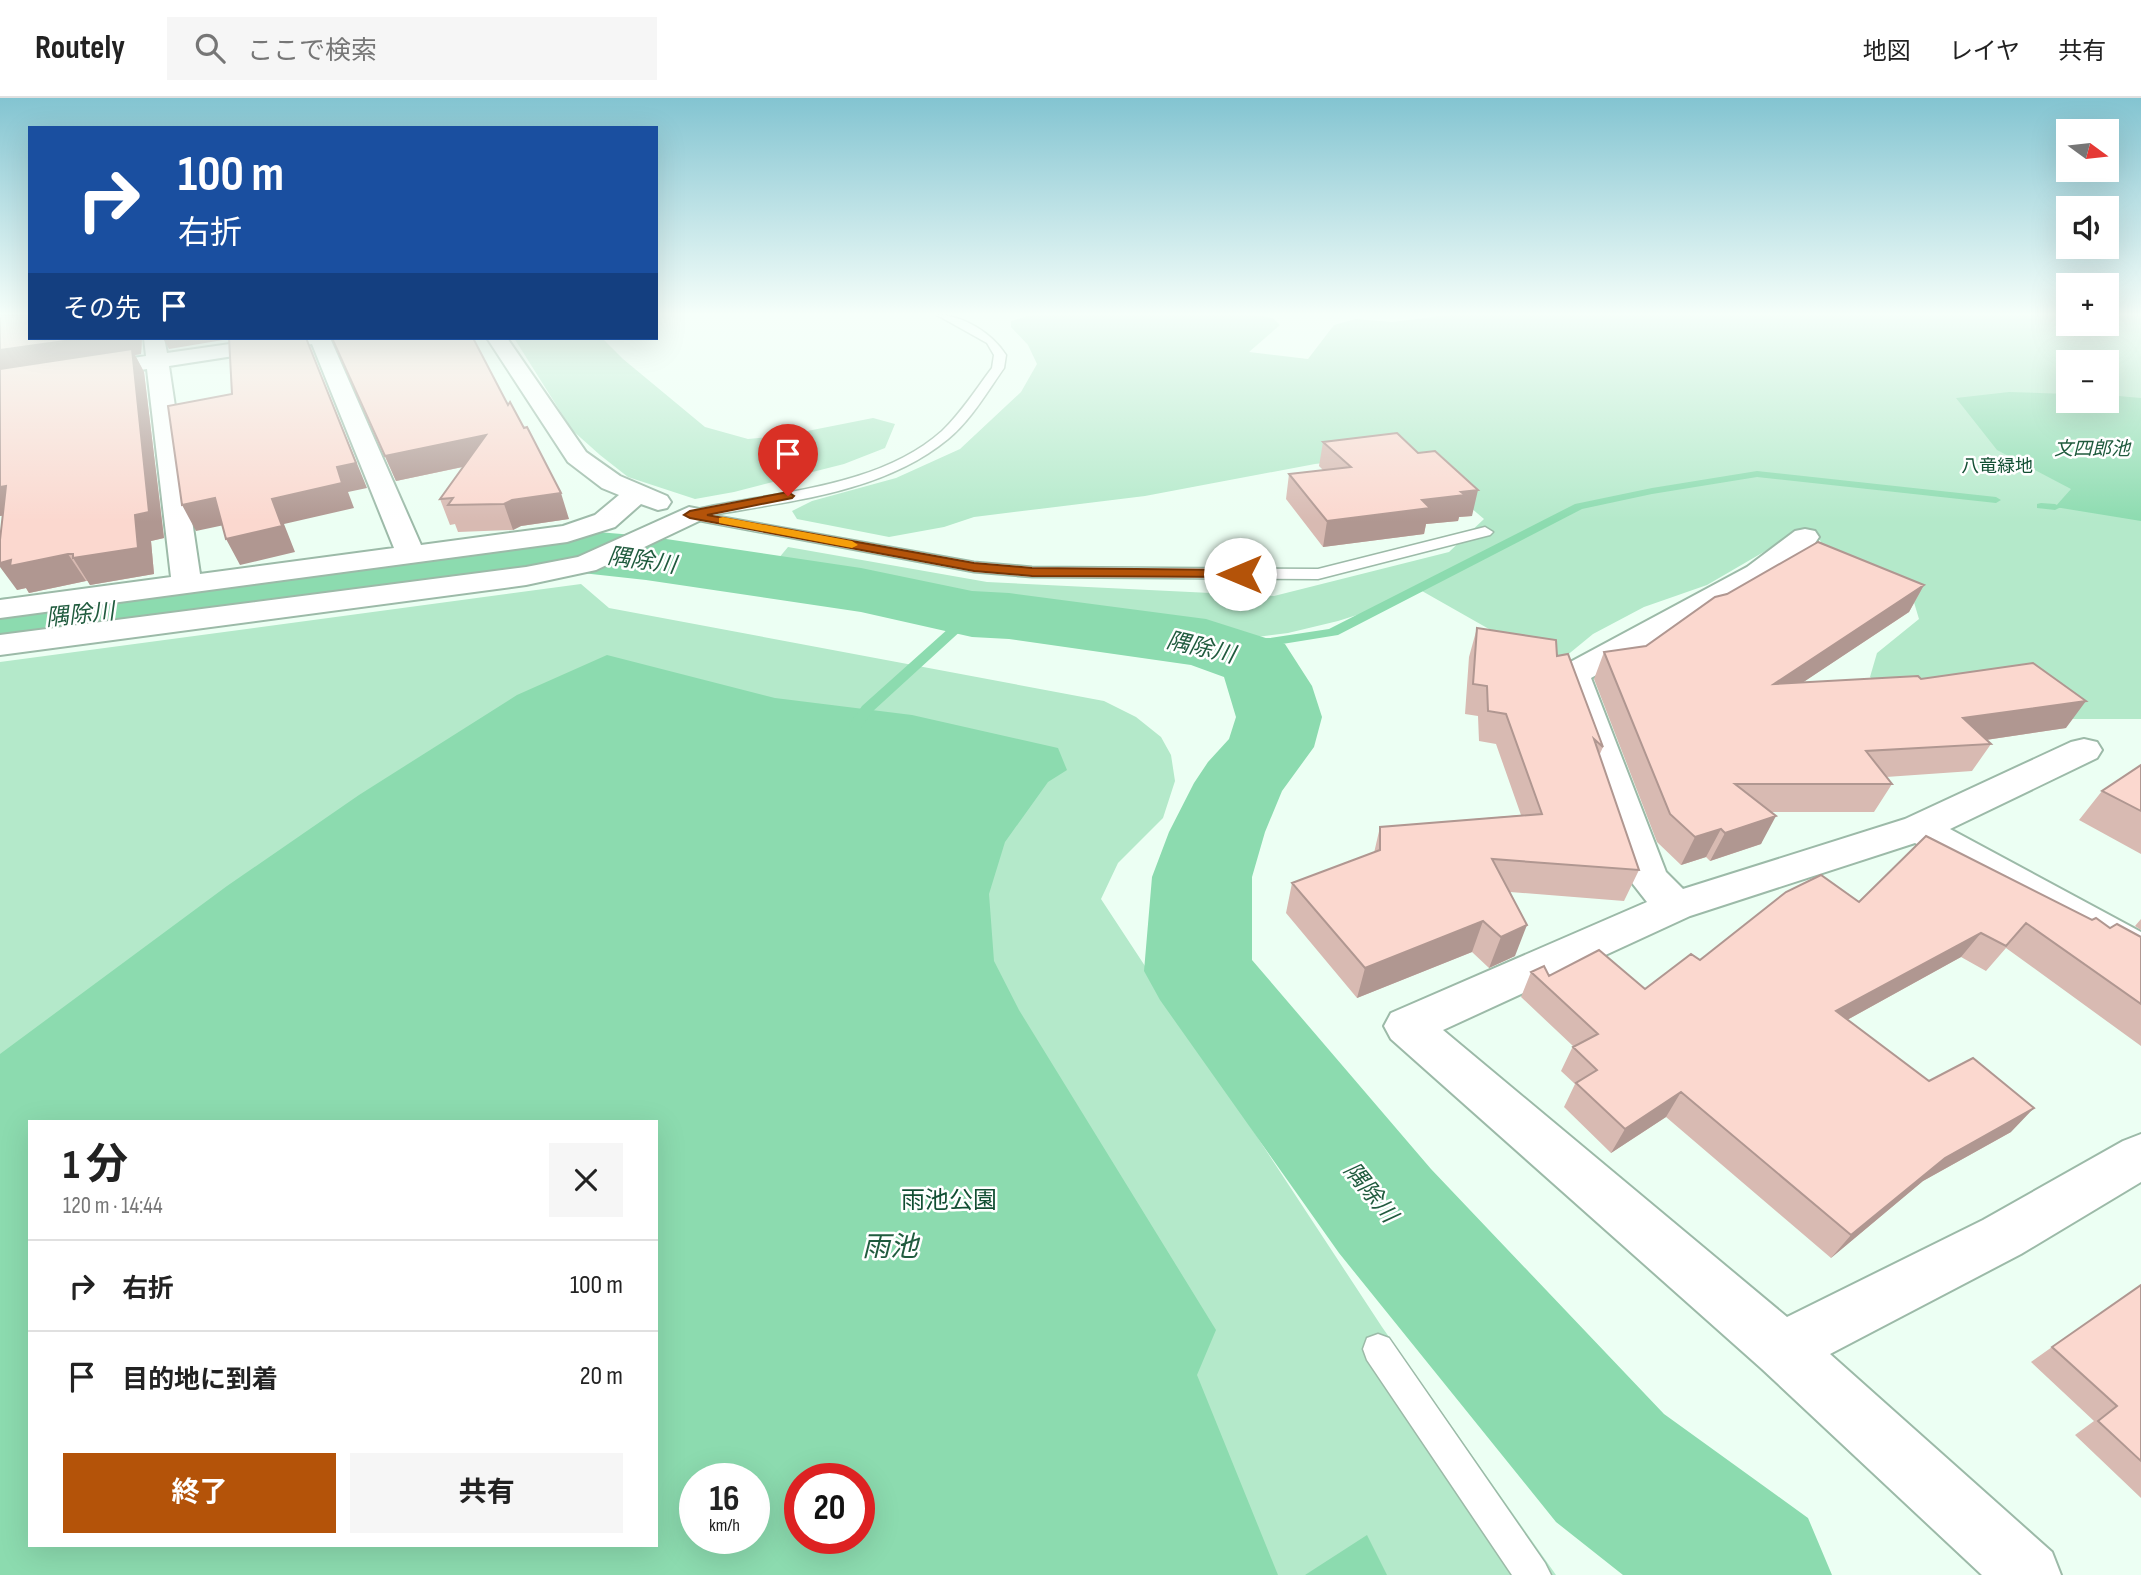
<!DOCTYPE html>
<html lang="ja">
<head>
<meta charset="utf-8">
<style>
  :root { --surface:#fff; --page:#f6f6f6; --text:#222; --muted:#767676; --line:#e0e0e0; --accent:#b45309 }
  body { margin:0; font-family:"Sofia Sans Condensed","Noto Sans JP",sans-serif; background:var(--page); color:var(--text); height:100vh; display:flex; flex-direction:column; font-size:26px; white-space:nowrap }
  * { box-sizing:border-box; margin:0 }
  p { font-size:23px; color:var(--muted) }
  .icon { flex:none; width:38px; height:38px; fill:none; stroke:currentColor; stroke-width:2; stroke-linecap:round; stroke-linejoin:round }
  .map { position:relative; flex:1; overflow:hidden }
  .panel { position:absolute; left:28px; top:1022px; width:630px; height:427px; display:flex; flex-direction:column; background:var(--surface); border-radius:0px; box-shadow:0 7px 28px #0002 }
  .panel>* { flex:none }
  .hud { position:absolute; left:28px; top:28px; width:630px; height:214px; border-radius:0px; box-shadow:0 7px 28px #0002; background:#1a4fa0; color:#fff; overflow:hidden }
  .needle { width:46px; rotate:105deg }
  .tools { position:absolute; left:2056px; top:21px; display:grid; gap:14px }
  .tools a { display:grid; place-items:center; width:63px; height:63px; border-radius:0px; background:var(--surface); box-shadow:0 7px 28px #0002; font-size:35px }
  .speed { position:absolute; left:679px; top:1365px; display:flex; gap:14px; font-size:35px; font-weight:700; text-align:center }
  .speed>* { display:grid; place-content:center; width:91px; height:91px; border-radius:50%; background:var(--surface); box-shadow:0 7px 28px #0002; line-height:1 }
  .speed small { font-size:18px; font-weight:400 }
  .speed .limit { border:10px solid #d22; background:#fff; color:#111 }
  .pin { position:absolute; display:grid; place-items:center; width:60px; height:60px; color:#fff; margin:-72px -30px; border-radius:50% 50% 50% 0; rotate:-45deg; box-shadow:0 0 7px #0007 }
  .pin .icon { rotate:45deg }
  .me { position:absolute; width:77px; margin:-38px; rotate:270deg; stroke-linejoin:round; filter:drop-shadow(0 0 5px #0008) }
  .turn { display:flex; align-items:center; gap:24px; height:147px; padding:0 35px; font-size:32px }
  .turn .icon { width:91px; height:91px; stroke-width:2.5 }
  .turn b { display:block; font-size:49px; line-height:60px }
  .then { display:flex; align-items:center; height:66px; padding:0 35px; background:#0003; gap:14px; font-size:26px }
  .round { display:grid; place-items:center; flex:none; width:74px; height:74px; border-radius:0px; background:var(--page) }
  .overview { display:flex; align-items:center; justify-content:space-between; height:119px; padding:0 35px }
  h1 { font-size:42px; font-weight:700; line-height:52px }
  .cta { display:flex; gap:14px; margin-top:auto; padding:14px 35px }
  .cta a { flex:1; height:80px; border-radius:0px; background:var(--accent); color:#fff; font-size:28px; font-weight:700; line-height:80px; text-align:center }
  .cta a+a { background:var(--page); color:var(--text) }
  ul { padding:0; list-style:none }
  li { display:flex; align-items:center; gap:21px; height:91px; padding:0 35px; border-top:2px solid var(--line) }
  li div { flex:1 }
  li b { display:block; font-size:26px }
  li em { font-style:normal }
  header { display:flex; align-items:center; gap:42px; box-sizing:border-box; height:98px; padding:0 35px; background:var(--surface); border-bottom:2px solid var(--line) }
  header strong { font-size:33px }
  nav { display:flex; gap:38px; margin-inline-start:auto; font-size:24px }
  .search { width:490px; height:63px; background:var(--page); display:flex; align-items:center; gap:18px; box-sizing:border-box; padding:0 24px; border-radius:0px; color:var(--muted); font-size:26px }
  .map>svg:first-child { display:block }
  .green { fill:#b4e9ca; fill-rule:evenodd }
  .water { fill:#8cdbaf; fill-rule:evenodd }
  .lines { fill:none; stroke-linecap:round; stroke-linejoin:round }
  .stream { fill:#8cdbaf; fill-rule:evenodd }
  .river { fill:#8cdbaf; fill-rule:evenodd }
  .service-casing { stroke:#9cbaa8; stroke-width:3 }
  .minor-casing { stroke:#9cbaa8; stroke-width:4 }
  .service { fill:#fff; fill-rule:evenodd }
  .minor { fill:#fff; fill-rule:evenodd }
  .wall { fill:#d8bab2 }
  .shaded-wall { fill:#b09791 }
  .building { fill:#fbd8cf; stroke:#b09791; stroke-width:2 }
  .route { fill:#b45309; stroke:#753606; stroke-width:2 }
  .slow { fill:#f59e0b }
  .labels { text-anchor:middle; stroke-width:5; stroke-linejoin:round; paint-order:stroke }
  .far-park-label { font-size:18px; fill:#124f33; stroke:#fff }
  .far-water-label { font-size:19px; font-style:italic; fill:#205b3e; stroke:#fff }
  .water-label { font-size:23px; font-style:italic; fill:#205b3e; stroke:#fff }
  .near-park-label { font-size:24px; fill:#124f33; stroke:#fff }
  .near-water-label { font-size:28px; font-style:italic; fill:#205b3e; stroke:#fff }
</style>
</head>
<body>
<header>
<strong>Routely</strong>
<div class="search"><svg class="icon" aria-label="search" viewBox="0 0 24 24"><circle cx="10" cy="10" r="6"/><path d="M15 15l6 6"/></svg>ここで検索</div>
<nav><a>地図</a><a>レイヤ</a><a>共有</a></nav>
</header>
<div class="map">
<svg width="2141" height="1477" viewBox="0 0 2141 1477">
  <rect width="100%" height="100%" fill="#ecfff3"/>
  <path class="green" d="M 1031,217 L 1253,217 L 1273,220 L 1280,227 L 1249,254 L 1308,261 L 1334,227 L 1356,221 L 1392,224 L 1449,217 L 2068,217 L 2068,226 L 2107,226 L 2107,217 L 2141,217 L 2141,621 L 2069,621 L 1885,593 L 1870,579 L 1877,555 L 1919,521 L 1913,501 L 1825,457 L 1820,442 L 1800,433 L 1707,487 L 1644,509 L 1593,536 L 1554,568 L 1422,493 L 1395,505 L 1338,523 L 1288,535 L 1257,539 L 1089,516 L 968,509 L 773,467 L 788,449 L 987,484 L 1274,498 L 1449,454 L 1484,421 L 1450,392 L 1390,357 L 1315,366 L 1145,398 L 974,419 L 944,429 L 889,439 L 797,421 L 792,413 L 812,403 L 896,380 L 960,351 L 1021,294 L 1037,266 L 1028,247 L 1011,229 L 1011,223 ZM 2068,264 L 2107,264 L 2107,303 L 2068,303 Z
    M 514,240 L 602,240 L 623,261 L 705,329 L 748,341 L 782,338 L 873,320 L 895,326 L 885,350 L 844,366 L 734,394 L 695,401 L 628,379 L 600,357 L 572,332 Z
    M 581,486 L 609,510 L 1104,603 L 1136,619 L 1161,639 L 1171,657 L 1175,683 L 1163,720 L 1118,765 L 1101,801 L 1382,1229 L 1556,1477 L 0,1477 L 0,564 ZM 30,1024 L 656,1024 L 656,1447 L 30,1447 ZM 695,1381 L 754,1381 L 754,1440 L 695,1440 ZM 800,1381 L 859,1381 L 859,1440 L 800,1440 Z"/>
  <path class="water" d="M 2009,294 L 2068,296 L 2068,303 L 2107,303 L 2107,297 L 2141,300 L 2141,423 L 2055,409 L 2071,391 L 1997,352 L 1956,300 Z
    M 607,557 L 775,600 L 912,617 L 1058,650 L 1067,672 L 1048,684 L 1005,744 L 989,796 L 994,863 L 1019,912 L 1216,1232 L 1197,1277 L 1278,1477 L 0,1477 L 0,956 L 227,788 L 359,697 L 517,597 ZM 30,1024 L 656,1024 L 656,1447 L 30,1447 ZM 695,1381 L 754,1381 L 754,1440 L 695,1440 ZM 800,1381 L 859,1381 L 859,1440 L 800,1440 Z
    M 1367,1437 L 1387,1477 L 1305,1477 Z"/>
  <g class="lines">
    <path class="stream" d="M 1757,373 L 1996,399 L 2001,402 L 1996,405 L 1757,379 L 1652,396 L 1582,411 L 1338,537 L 1270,548 L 1206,549 L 1200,545 L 1206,541 L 1270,540 L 1329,531 L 1575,406 L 1652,390 Z
      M 2041,405 L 2055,406 L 2061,409 L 2055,412 L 2037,410 L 2037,406 Z
      M 972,512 L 976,513 L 976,519 L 872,614 L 861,630 L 851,630 L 849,627 L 862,608 L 968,513 Z"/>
    <path class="river" d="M 573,432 L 646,438 L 861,470 L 972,493 L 1009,495 L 1206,521 L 1285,546 L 1312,588 L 1322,619 L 1314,649 L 1282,693 L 1265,734 L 1252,779 L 1252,862 L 1431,1071 L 1664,1316 L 1808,1420 L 1832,1477 L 1623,1477 L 1556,1424 L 1339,1155 L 1160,902 L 1144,873 L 1152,779 L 1169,734 L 1194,685 L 1208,664 L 1229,641 L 1236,619 L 1224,579 L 1191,567 L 1009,541 L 972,539 L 861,514 L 646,482 L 573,474 L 245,515 L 63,542 L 0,546 L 0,500 L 63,496 L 245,471 Z"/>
    <g class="service-casing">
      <path id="service" d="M 937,217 C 963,217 992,235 1006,257 L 1004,270 C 987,294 971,322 948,341 C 884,394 791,403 712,417 L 974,464 L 1032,469 L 1318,471 L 1485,429 L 1493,434 L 1490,437 L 1318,481 L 1032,479 L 974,474 L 684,420 L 682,417 L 684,414 C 764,394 875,393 942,333 C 961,315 976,291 992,270 L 994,257 L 987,245 Z
        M 1378,1236 L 1389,1240 L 1545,1465 L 1551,1477 L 1512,1477 L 1367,1262 L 1363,1251 L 1367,1240 Z"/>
    </g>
    <g class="minor-casing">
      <path id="minor" d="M 144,240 L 164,240 L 167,255 L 271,240 L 330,240 L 421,447 L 563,428 L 595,417 L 619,397 L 602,390 L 568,364 L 487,240 L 507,240 L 586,354 L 620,378 L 667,398 L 671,404 L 667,410 L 658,412 L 641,406 L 615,429 L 567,444 L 0,520 L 0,502 L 171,479 L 147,271 L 0,294 L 0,280 L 146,258 ZM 312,246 L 394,450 L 200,476 L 169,268 Z
        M 689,409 L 699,411 L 703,417 L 699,423 L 596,472 L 526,487 L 0,557 L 0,537 L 526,469 L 578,459 Z
        M 1805,431 L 1815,433 L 1819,439 L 1815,445 L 1767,481 L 1591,580 L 1666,774 L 1683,791 L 1905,721 L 2071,644 L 2084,641 L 2097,644 L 2102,652 L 2097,660 L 1950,731 L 2141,834 L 2141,870 L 2126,865 L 1915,745 L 1690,818 L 1443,932 L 1787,1219 L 1983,1122 L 2123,1043 L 2141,1036 L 2141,1084 L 2021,1156 L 1830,1256 L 2052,1454 L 2061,1477 L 1982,1477 L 1762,1271 L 1391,941 L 1384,928 L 1391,915 L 1647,804 L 1629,781 L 1557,576 L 1561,569 L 1747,469 L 1795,433 Z"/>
    </g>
    <use href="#service" class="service"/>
    <use href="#minor" class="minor"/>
  </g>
  <path class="wall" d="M 0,217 L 30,240 L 142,240 L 141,256 L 135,257 L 144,274 L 164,440 L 151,443 L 154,476 L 90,487 L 88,483 L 86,483 L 29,495 L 26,490 L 17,492 L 3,418 L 0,418 Z
    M 331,240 L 473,240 L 508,307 L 569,421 L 521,428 L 513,432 L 458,434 L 455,426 L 450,427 L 440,401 L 463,369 L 396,383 Z
    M 1323,344 L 1472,418 L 1459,419 L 1458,423 L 1426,426 L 1424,436 L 1323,449 L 1286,401 L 1289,376 L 1323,372 L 1319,368 Z
    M 1924,487 L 1909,514 L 1803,584 L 1921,581 L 2066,630 L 1986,642 L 1991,646 L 1972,673 L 1886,679 L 1892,686 L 1874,714 L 1771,714 L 1761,746 L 1710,763 L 1706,759 L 1681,767 L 1657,744 L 1594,581 L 1604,554 L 1646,548 Z
    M 1477,530 L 1557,558 L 1603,649 L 1599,658 L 1639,772 L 1624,803 L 1510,794 L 1515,858 L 1489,870 L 1472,854 L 1357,900 L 1286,815 L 1292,785 L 1374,755 L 1380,729 L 1521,717 L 1496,646 L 1479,643 L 1478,618 L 1465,616 L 1469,559 Z
    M 2141,667 L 2141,756 L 2079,722 L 2102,693 Z
    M 1859,804 L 2092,822 L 2110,830 L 2141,839 L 2141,948 L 2006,850 L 1986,873 L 1961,859 L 1847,922 L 1929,983 L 2011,1034 L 1923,1083 L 1831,1160 L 1666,1019 L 1611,1055 L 1564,1009 L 1575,986 L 1561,973 L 1573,948 L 1521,899 L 1531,874 L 1549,878 L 1645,891 L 1700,862 Z
    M 2141,821 L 2141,832 L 2135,828 Z
    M 2141,1187 L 2141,1400 L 2075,1337 L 2094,1323 L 2031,1264 L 2052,1249 Z"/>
  <path class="shaded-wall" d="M 86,240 L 142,240 L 141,256 L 135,257 L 144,274 L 164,440 L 151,443 L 154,476 L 90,487 L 73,460 L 138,450 L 0,277 L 0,252 Z
    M 163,240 L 235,240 L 169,251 Z
    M 306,240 L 367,390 L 348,394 L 354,410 L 284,426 L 295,454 L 240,467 L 226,441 L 272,401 Z
    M 486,337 L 495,362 L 396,383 L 385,358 Z
    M 6,388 L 23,414 L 0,418 L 0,389 Z
    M 1478,392 L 1472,418 L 1459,419 L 1458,423 L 1426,426 L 1424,436 L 1323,449 L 1327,423 L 1422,402 L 1461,394 Z
    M 561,395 L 569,421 L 521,428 L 513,432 L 504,406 L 512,402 Z
    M 215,400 L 229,426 L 196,433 L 182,407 Z
    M 68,456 L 86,483 L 29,495 L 26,490 L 17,492 L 0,469 L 0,465 L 11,462 Z
    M 1924,487 L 1909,514 L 1760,613 L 1774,586 Z
    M 2086,603 L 2066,630 L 1945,648 L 1963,620 Z
    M 1776,718 L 1761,746 L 1710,763 L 1725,735 Z
    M 1721,731 L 1706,759 L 1681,767 L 1695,739 Z
    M 1483,823 L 1472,854 L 1357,900 L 1365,870 Z
    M 1527,827 L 1515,858 L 1489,870 L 1501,839 Z
    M 1981,835 L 1961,859 L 1818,938 L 1836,913 Z
    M 1681,994 L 1666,1019 L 1611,1055 L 1625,1031 Z
    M 2034,1010 L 2011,1034 L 1923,1083 L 1831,1160 L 1851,1137 L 1945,1060 Z"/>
  <path class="building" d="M 0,217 L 30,217 L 30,240 L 86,240 L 0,252 Z
    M 229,240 L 306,240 L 356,365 L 337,369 L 342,385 L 272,401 L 282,428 L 226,441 L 215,400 L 182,407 L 168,308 L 232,296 Z
    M 332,240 L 473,240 L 508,307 L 510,304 L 524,330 L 527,329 L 561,395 L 512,402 L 504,406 L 448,407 L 453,400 L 440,401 L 486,337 L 385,358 Z
    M 132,251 L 149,414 L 135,417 L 138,450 L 73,460 L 73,456 L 68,456 L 10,468 L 11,462 L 0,465 L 0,442 L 6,388 L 0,389 L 0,271 Z
    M 1397,335 L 1418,355 L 1435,353 L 1478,392 L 1461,394 L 1465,397 L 1422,402 L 1430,410 L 1327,423 L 1289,376 L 1351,369 L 1323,344 Z
    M 1818,444 L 1924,487 L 1774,586 L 1918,578 L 1921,581 L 2033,565 L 2086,603 L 1963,620 L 1991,646 L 1866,653 L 1892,686 L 1735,686 L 1776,718 L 1725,735 L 1721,731 L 1695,739 L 1670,716 L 1604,554 L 1646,548 L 1715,499 L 1727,496 Z
    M 1477,530 L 1556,542 L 1557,558 L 1568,556 L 1603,649 L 1594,641 L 1639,772 L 1492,761 L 1527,827 L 1501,839 L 1483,823 L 1365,870 L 1292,785 L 1380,752 L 1380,729 L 1542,716 L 1506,616 L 1488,613 L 1487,588 L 1473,586 Z
    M 2141,667 L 2141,713 L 2102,693 Z
    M 1926,738 L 2092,822 L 2096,820 L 2110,830 L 2117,826 L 2141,839 L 2141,906 L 2026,825 L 2006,848 L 1981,835 L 1836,913 L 1929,983 L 1973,960 L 2034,1010 L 1945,1060 L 1851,1137 L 1681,994 L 1625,1031 L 1576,985 L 1597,972 L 1573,949 L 1598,936 L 1531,874 L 1544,868 L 1549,878 L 1599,852 L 1645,891 L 1691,856 L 1700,862 L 1786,794 L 1821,777 L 1859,804 Z
    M 2141,1187 L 2141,1363 L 2098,1323 L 2117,1308 L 2052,1249 Z"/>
  <linearGradient id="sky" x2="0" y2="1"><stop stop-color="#83c4d1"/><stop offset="0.51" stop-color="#f6fffa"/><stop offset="1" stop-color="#f6fffa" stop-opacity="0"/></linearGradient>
  <rect width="2141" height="424" fill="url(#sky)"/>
  <path class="route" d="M 788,394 L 794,398 L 792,400 L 707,417 L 974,465 L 1032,470 L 1240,472 L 1246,476 L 1240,479 L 1032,478 L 974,473 L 690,420 L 684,417 L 690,413 Z"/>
  <path class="slow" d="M 723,419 L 852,443 L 858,447 L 852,450 L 719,425 L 719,420 Z"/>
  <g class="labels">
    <g class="far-park-label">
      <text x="1997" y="374">八竜緑地</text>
    </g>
    <g class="far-water-label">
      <text x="2092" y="357">文四郎池</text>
    </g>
    <g class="water-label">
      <text transform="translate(642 462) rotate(8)" y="8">隅除川</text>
      <text transform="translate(80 516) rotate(-6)" y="8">隅除川</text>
      <text transform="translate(1201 549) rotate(13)" y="8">隅除川</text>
      <text transform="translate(1371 1094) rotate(51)" y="8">隅除川</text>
    </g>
    <g class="near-park-label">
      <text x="949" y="1110">雨池公園</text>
    </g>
    <g class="near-water-label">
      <text x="890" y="1158">雨池</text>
    </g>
  </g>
</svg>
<div class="tools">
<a><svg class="needle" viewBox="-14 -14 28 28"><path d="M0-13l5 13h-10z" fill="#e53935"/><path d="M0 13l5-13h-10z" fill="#767676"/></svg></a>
<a><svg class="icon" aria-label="sound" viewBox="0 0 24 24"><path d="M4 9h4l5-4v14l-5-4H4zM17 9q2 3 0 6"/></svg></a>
<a>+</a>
<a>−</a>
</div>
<div class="speed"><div>16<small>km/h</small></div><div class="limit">20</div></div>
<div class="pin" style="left:788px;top:398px;background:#d93025"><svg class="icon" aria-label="arrive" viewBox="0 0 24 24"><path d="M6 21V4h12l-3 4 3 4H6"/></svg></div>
<svg class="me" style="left:1240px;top:476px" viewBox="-20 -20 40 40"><circle r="19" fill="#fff"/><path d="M0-13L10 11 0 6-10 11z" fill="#b45309"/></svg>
<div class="hud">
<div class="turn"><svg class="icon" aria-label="right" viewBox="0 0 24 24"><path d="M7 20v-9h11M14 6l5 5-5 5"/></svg><div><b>100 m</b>右折</div></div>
<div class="then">その先<svg class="icon" aria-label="arrive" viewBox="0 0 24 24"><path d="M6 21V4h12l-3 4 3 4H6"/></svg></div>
</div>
<section class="panel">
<div class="overview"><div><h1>1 分</h1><p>120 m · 14:44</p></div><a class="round"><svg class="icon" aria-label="close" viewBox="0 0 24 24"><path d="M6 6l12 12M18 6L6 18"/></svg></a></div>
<ul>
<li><svg class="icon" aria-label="right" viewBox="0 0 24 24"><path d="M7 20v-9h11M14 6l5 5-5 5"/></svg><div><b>右折</b></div><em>100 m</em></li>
<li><svg class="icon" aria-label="arrive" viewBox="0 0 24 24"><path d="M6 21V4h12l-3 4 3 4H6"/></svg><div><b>目的地に到着</b></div><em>20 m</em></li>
</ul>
<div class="cta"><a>終了</a><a>共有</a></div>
</section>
</div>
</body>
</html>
